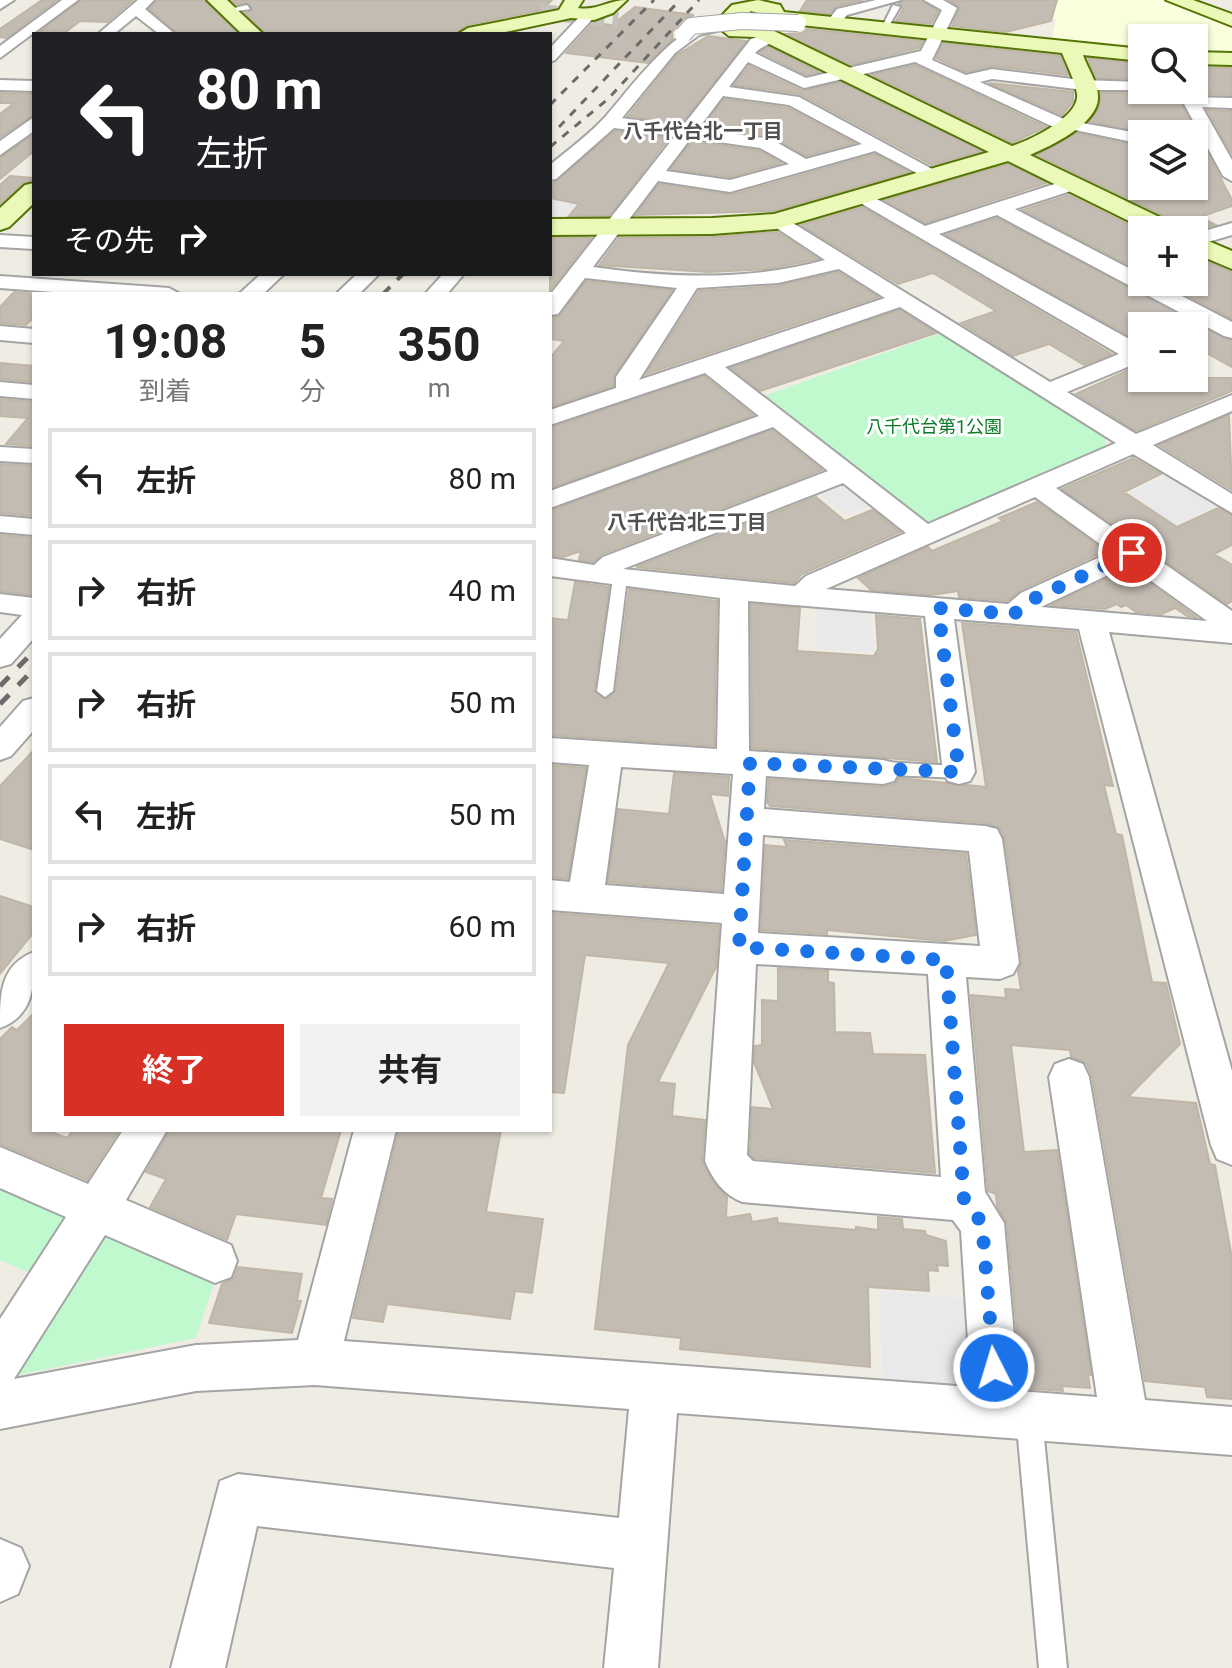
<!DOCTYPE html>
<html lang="ja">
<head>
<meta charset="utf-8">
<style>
  :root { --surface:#fff; --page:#f2f2f2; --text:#222; --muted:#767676; --line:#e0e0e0; --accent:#d93025 }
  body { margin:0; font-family:Roboto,"Noto Sans JP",sans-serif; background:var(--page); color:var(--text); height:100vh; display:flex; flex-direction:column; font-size:30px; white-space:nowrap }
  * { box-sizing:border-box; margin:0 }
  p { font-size:26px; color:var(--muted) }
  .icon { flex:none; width:44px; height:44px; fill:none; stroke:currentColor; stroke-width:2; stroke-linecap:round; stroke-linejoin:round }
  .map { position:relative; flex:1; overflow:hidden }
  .side { position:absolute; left:32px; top:292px; width:520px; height:840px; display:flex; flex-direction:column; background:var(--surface); border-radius:0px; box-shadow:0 2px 6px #0004 }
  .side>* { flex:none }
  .top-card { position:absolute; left:32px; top:32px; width:520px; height:244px; border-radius:0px; box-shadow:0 2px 6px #0004; background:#202124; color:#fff; overflow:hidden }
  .fabs { position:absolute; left:1128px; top:24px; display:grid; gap:16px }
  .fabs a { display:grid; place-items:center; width:80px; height:80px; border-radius:0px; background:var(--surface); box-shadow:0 2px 6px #0004; font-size:40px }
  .pin { position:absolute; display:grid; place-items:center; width:68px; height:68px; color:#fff; margin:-34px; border:4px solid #fff; border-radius:50%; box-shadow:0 2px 8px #0007 }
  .me { position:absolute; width:88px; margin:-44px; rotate:355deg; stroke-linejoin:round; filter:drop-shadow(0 0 6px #0008) }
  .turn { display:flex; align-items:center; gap:28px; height:168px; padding:0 32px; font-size:36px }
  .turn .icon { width:104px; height:104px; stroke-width:2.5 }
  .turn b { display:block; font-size:56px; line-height:68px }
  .then { display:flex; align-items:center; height:76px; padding:0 32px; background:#0003; gap:16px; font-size:30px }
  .eta { display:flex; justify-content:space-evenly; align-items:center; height:136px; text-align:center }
  .eta b { font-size:48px; font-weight:700; line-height:56px }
  .action { display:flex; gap:16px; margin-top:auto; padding:16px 32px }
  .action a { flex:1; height:92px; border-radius:0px; background:var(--accent); color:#fff; font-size:32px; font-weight:700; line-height:92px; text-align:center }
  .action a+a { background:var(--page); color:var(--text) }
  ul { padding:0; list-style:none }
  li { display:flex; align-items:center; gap:24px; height:100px; margin:0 16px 12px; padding:0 16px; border:4px solid var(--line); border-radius:0px }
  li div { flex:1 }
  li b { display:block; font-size:30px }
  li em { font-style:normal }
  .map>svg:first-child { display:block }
  .education { fill:#f9ffdc }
  .park { fill:#c0f9ce }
  .parking { fill:#e9e9e9 }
  .building { fill:#c3bcb3; stroke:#c0b6a6; stroke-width:2 }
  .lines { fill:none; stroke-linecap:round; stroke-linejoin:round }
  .street-tunnel { stroke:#c5c3bb; stroke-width:16; stroke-dasharray:16 8; stroke-linecap:butt }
  .lane-casing { stroke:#a4a4a4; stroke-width:4 }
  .street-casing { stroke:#a4a4a4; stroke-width:4 }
  .secondary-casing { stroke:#547405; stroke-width:4 }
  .lane { fill:#fff; fill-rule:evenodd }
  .street { fill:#fff; fill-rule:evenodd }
  .secondary { fill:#eaf9b7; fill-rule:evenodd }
  .rail-far2 { stroke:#6b6b6b; stroke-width:3; stroke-dasharray:8 8; stroke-linecap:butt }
  .rail-far1 { stroke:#6b6b6b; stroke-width:4; stroke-dasharray:10 10; stroke-linecap:butt }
  .rail { stroke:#6b6b6b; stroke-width:5; stroke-dasharray:13 13; stroke-linecap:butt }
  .street-bridge-casing { stroke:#a4a4a4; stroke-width:18; stroke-linecap:butt }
  .street-bridge { stroke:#fff; stroke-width:16 }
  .route { stroke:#1a73e8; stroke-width:14; stroke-dasharray:0 25.2 }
  .labels { text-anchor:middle; stroke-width:6; stroke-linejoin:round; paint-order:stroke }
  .far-park-label { font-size:18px; fill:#0b7b28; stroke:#fff }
  .far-neighbourhood-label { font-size:20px; font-weight:bold; fill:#505050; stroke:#fff }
</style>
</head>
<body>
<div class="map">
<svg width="1232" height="1668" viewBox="0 0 1232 1668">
  <rect width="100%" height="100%" fill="#efede3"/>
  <path class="education" d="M 936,0 L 1164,0 L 1232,24 L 1232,53 L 1194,52 L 1194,38 L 1142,38 L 1142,50 L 1051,42 L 1056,19 L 954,10 Z"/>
  <path class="park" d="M 944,332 L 1107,436 L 1105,447 L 925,525 L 758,398 Z
    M 0,1182 L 76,1214 L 39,1277 L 0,1260 Z
    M 109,1228 L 217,1273 L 196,1338 L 18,1375 L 16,1358 Z"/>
  <path class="parking" d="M 610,191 L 631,195 L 612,219 L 550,222 L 550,199 L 593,207 Z
    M 1170,475 L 1218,506 L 1176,525 L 1128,493 Z
    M 848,481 L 876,504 L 846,516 L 814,490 Z
    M 816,602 L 871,607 L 874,652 L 817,649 Z
    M 879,1290 L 971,1299 L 978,1383 L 967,1393 L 883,1384 Z"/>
  <path class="building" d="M 42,0 L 57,0 L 6,38 L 0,37 L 0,29 Z
    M 81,0 L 133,0 L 107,22 L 80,21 L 63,34 L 37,34 Z
    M 157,0 L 204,0 L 237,33 L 178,34 L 149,9 Z
    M 231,0 L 552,0 L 542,10 L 467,25 L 455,34 L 266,34 L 245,13 L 252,11 L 249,3 L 236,4 Z
    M 807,0 L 863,0 L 836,6 L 830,14 L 800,11 Z
    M 904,0 L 921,0 L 938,11 L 931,24 L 896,21 L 903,9 L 899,4 Z
    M 949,0 L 1057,0 L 1051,21 L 1006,32 L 952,26 L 960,7 Z
    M 635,7 L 694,15 L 683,19 L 672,32 L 673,39 L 648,63 L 566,53 L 593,23 L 612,25 Z
    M 807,29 L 923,41 L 919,48 L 850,65 L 786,34 L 802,33 Z
    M 708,36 L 746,41 L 681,124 L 628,116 L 677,55 Z
    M 943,43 L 1060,56 L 1068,75 L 992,66 L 966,72 L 936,58 Z
    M 769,47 L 819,72 L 806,75 L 760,52 Z
    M 1088,58 L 1142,64 L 1142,79 L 1096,78 Z
    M 915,65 L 1046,127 L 1012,143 L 872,75 Z
    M 749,66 L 803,91 L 841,82 L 981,151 L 932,165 L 800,94 L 734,85 Z
    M 1196,67 L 1232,68 L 1232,95 L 1191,94 L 1180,101 L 1232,200 L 1232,206 L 1200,217 L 1216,225 L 1183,230 L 1177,222 L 1037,155 L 1076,133 L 1142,147 L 1142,186 L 1194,186 L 1194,134 L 1146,134 L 1090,121 L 1099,107 L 1101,93 L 1210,92 Z
    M 989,83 L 1073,92 L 1073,102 L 1062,115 Z
    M 0,93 L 34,94 L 34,114 L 0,137 L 0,114 L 14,103 L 0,103 Z
    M 724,99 L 788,108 L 854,143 L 806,156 L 771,136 L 703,127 Z
    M 1207,110 L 1232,111 L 1232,154 Z
    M 615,131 L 669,138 L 609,216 L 569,216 L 579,204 L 550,198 L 550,186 Z
    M 34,135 L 34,151 L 0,179 L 0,158 Z
    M 692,141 L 759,151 L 781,163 L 730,177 L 671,169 Z
    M 875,154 L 909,172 L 773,211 L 636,215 L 659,184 L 731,195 Z
    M 1008,164 L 1046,183 L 925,223 L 885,200 Z
    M 10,176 L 34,178 L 34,180 L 23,183 L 0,204 L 0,185 Z
    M 1069,195 L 1142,231 L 1142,272 L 1023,210 Z
    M 862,207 L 1112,354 L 1084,365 L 1049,344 L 1013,356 L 961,323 L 996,311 L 933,273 L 898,284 L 801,225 Z
    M 997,218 L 1232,341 L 1232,367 L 1194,346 L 1194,326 L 1158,326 L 1142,317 L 1142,343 L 946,235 Z
    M 777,232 L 818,259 L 767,269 L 709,272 L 599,265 L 619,238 L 712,237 Z
    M 550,238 L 591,238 L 550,290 Z
    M 1194,256 L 1232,272 L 1232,319 L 1162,282 L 1194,282 Z
    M 838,272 L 878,297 L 646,374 L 699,291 L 778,286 Z
    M 586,281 L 672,290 L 614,375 L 613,386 L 550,407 L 550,358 L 564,341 L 550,339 L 550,318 L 560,316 Z
    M 14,292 L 34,294 L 34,317 L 26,325 L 0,323 L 0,307 Z
    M 900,310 L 936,333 L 760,391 L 731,368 Z
    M 0,363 L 34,366 L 34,382 L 0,379 Z
    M 1142,364 L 1142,378 L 1232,378 L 1232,391 L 1136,431 L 1076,394 Z
    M 704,376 L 753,415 L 550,488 L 550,428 Z
    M 0,399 L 34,402 L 34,446 L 6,444 L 28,418 L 0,416 Z
    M 1229,415 L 1232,490 L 1159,445 Z
    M 772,430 L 822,470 L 602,554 L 593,562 L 579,560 L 581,551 L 563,557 L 550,555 L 550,511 Z
    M 1133,458 L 1161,474 L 1124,492 L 1177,527 L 1218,508 L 1232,516 L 1232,545 L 1214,554 L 1232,565 L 1232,601 L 1227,604 L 1062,489 Z
    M 0,464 L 34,466 L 34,516 L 0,513 Z
    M 816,497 L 845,521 L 872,510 L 900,532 L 802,574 L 794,583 L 636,567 Z
    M 1037,502 L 1105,551 L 1020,590 L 1007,601 L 959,597 L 958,591 L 931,595 L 871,590 L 858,578 L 928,547 L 932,551 L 1003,521 L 999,518 Z
    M 0,535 L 34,538 L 33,595 L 0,591 Z
    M 1129,568 L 1196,617 L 1187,616 L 1175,608 L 1162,614 L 1136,612 L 1126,605 L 1121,607 L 1117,604 L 1105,609 L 1052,605 Z
    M 575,582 L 609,587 L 594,691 L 605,700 L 616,691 L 629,589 L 717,601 L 714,746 L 550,735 L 550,618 L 568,620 Z
    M 751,604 L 800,608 L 797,651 L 874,656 L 878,649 L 876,615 L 920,619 L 937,762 L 752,748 Z
    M 962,623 L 1076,632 L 1113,786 L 1104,785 L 1116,834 L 1122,835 L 1152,982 L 1166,983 L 1180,1044 L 1128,1097 L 1196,1103 L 1210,1164 L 1215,1165 L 1232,1258 L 1232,1399 L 1207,1397 L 1205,1387 L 1145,1381 L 1092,1076 L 1086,1063 L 1071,1057 L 1070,1050 L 1011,1045 L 1024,1152 L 1057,1150 L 1091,1375 L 1088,1375 L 1090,1388 L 1062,1386 L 1063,1391 L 1022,1388 L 1007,1223 L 997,1206 L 996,1194 L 988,1191 L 971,995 L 1006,998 L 1005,989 L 1021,990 L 1018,971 L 1022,963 L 1005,839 L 1000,828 L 985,823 L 770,806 L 767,802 L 769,779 L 883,787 L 895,784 L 899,778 L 986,787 Z
    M 34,750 L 34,850 L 0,839 L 0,786 Z
    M 550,765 L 586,768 L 568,879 L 550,877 Z
    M 674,773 L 729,777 L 728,796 L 710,794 L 725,842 L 721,891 L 608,882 L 618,809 L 669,814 Z
    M 784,840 L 966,854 L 976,935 L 944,941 L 827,930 L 827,934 L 761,930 L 765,845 L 787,847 Z
    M 0,896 L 34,907 L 34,932 L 0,974 Z
    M 550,913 L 719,926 L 716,967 L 658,1082 L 675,1084 L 672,1116 L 705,1120 L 702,1162 L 713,1182 L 727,1197 L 726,1218 L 750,1214 L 752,1222 L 777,1218 L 778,1223 L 856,1230 L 856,1227 L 878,1230 L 878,1217 L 902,1219 L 903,1229 L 925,1231 L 926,1235 L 946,1241 L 948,1266 L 937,1265 L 938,1271 L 928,1270 L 929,1291 L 868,1287 L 870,1367 L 680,1349 L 681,1338 L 595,1329 L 628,1045 L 669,963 L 585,955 L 564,1093 L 550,1092 Z
    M 778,968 L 828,971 L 828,982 L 834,983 L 835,1032 L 870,1033 L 873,1054 L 925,1055 L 935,1173 L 754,1158 L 750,1154 L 752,1107 L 773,1109 L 754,1062 L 755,1046 L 762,1045 L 762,1000 L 778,1001 Z
    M 34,1013 L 34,1130 L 46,1130 L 67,1138 L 73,1130 L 119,1130 L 87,1180 L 0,1144 L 0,1039 L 12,1027 L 17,1030 Z
    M 170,1130 L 341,1130 L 321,1198 L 332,1199 L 326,1225 L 236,1214 L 227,1240 L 150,1207 L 166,1179 L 146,1172 Z
    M 399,1130 L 501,1130 L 486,1212 L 543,1219 L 532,1293 L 515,1291 L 510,1319 L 387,1304 L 383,1322 L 353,1318 Z
    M 238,1267 L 302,1274 L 297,1301 L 301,1301 L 292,1333 L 209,1323 L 222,1284 L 234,1278 Z"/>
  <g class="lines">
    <path class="street-tunnel" d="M 541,12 L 618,20"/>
    <g class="lane-casing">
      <path id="lane" d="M 247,5 L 250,9 L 225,13 L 221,11 Z
        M 893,5 L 900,7 L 886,31 L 880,31 Z
        M 620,573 L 627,578 L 613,691 L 605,697 L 597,691 L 613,578 Z
        M 882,762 L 959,766 L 968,772 L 959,778 L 890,775 L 883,778 L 877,777 L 873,768 Z
        M 1035,1403 L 1044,1407 L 1048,1416 L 1044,1438 L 1067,1668 L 1039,1668 L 1018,1438 L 1026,1407 Z"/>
    </g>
    <g class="street-casing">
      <path id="street" d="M 0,0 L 14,0 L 0,9 Z
        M 62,0 L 78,0 L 0,58 L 0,46 Z
        M 138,0 L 154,0 L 145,9 L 175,34 L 159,34 L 136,16 L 114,34 L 98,34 Z
        M 876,0 L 901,0 L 847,15 L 838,26 L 826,23 L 837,9 Z
        M 924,0 L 943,0 L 957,8 L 932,60 L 966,75 L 992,69 L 1081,80 L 1142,82 L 1142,90 L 1148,90 L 1084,90 L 992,79 L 980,82 L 1066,120 L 1143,134 L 1142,144 L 1075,130 L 1062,131 L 915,62 L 804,88 L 748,62 L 729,87 L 799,97 L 945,176 L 942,180 L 930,180 L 875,151 L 730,192 L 658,181 L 593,267 C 670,278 749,281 825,260 L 766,221 L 776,215 L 783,217 L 1050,382 L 1119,354 L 852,198 L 854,194 L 868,194 L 925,226 L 1073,178 L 1080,180 L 1080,188 L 1015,209 L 1142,275 L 1142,282 L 1155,282 L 1232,322 L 1232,338 L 1224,336 L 997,215 L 939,234 L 1142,346 L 1142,361 L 1067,392 L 1136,434 L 1232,395 L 1232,411 L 1153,445 L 1232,494 L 1232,513 L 1133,454 L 1056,488 L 1232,611 L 1232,643 L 1109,632 L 1232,1071 L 1232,1165 L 1217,1159 L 1211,1145 L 1079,629 L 954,619 L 975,772 L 970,781 L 959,784 L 948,781 L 943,772 L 925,616 L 748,601 L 749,751 L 883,760 L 894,763 L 899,772 L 894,781 L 883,784 L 766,776 L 764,809 L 985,826 L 997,829 L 1002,839 L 1019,963 L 1013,974 L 1000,979 L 966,977 L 985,1192 L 1004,1223 L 1019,1391 L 1097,1397 L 1049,1077 L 1055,1064 L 1069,1059 L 1083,1064 L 1089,1077 L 1145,1400 L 1232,1407 L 1232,1455 L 677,1413 L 658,1668 L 604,1668 L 614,1568 L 257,1526 L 225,1668 L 171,1668 L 220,1481 L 238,1474 L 619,1518 L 629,1409 L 315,1385 L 196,1391 L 0,1429 L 0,1319 L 66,1217 L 0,1188 L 0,1147 L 88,1184 L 123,1130 L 167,1130 L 126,1200 L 231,1245 L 237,1261 L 231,1277 L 215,1283 L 105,1235 L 14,1379 L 196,1345 L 298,1340 L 354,1130 L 396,1130 L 344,1341 L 971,1387 L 961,1231 L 953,1220 L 742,1202 C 723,1194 713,1180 705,1161 L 722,923 L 550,910 L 550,880 L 570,882 L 589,765 L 550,762 L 550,738 L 717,749 L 720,598 L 550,576 L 550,558 L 594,565 L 603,557 L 828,471 L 773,427 L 550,508 L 550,491 L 759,416 L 705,373 L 550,425 L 550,410 L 616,388 L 616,377 L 677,288 L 585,278 L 558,314 L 550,315 L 550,295 L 675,136 L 614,128 L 556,179 L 550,180 L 550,165 C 569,149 590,134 606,116 C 628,92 692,0 729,28 L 699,35 L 675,53 L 622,118 L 682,127 L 751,39 L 771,33 L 778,37 C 772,45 762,45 755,53 L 806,78 L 921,51 L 942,10 ZM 723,96 L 789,105 L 862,144 L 806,159 L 771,139 L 698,129 ZM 691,138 L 760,148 L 789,164 L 730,180 L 666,171 ZM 839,269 L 885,298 L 639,380 L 697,288 L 778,283 ZM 900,307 L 1116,443 L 928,524 L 725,367 ZM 843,483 L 906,533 L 806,576 L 795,586 L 623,569 ZM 1035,497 L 1111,552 L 1021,593 L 1008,604 L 826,589 ZM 1129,565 L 1207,621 L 1041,607 ZM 621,767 L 733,774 L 724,894 L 605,885 ZM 763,835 L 969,851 L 980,946 L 758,933 ZM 756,964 L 928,974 L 941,1177 L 753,1161 L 747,1155 Z
        M 584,12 L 596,15 L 555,60 L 550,62 L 550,48 Z
        M 0,80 L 34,81 L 34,91 L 0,90 Z
        M 1191,97 L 1232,98 L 1232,108 L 1202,107 L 1232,160 L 1232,181 L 1223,176 L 1183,102 Z
        M 34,117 L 34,131 L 0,155 L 0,141 Z
        M 1232,223 L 1232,235 L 1194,246 L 1194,234 Z
        M 0,235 L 34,237 L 34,249 L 0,247 Z
        M 261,274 L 284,274 L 263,294 L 239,294 Z
        M 357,274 L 379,274 L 359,294 L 336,294 Z
        M 443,274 L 464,274 L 447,294 L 425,294 Z
        M 0,276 L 169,288 L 180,294 L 80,294 L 0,288 Z
        M 0,326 L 34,329 L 34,343 L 0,340 Z
        M 0,382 L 34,385 L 34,399 L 0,396 Z
        M 0,447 L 34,449 L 34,463 L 0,461 Z
        M 0,516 L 34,519 L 34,535 L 0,532 Z
        M 0,594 L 34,598 L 34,638 L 11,664 L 0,667 L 0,639 L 22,615 L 0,612 Z
        M 34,698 L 34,730 L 11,756 L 0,760 L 0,727 L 23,701 Z
        M 34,952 C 34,984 35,1015 0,1028 C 0,994 0,965 34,952 Z
        M 0,1539 L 21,1548 L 29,1566 L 18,1594 L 0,1602 Z"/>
    </g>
    <g class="secondary-casing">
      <path id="secondary" d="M 207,0 L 227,0 L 263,34 L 242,34 Z
        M 565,0 L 583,0 L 578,8 C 596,11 609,0 627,0 L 613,13 L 594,20 L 571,18 L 496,34 L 458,34 L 468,28 L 559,10 Z
        M 758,0 L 780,5 L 784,12 L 1142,49 L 1142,61 L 1083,55 C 1087,67 1098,83 1098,96 C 1100,123 1051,146 1030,155 L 1176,225 L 1180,230 L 1147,230 L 1008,161 L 776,229 L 712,234 L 550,235 L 550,219 L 712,218 L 774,214 L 989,152 L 755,37 L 729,36 L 714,24 L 732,5 ZM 751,11 L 768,16 L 749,27 L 733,23 ZM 782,23 L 1062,53 C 1067,65 1075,81 1077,94 C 1080,117 1030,140 1012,146 L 772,30 Z
        M 1166,0 L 1193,0 L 1232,14 L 1232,26 Z
        M 1194,52 L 1232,53 L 1232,65 L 1194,64 Z
        M 34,183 L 34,203 L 9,227 L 0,230 L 0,208 L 25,185 Z
        M 1194,235 L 1232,251 L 1232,269 L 1194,253 Z"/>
    </g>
    <use href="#lane" class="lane"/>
    <use href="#street" class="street"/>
    <use href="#secondary" class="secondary"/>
    <path class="rail-far2" d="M 550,105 L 654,0
      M 559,127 L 680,0
      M 550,147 L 608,99 L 699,0"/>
    <path class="rail-far1" d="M 383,294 L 403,274"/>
    <path class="rail" d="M 0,686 L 34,651
      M 0,704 L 34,669"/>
    <g class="street-bridge-casing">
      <path id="street-bridge" d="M 683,35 L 691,26 L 742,21 L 798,23"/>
    </g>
    <use href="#street-bridge" class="street-bridge"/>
  </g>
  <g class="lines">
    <path class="route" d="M 994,1368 L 982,1223 L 964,1200 L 946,960 L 739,947 L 750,763 L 959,772 L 938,608 L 1014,614 L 1031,600 L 1132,553"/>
  </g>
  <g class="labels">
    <g class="far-park-label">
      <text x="934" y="433">八千代台第1公園</text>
    </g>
    <g class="far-neighbourhood-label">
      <text x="703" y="138">八千代台北一丁目</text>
      <text x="687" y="529">八千代台北三丁目</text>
    </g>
  </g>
</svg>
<div class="fabs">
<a><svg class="icon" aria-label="search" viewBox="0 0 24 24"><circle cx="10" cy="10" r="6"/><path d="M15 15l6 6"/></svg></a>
<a><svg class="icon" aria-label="layers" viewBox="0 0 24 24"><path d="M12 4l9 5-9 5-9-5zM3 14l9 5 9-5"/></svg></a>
<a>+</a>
<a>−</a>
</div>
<div class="pin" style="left:1132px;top:553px;background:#d93025"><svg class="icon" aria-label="arrive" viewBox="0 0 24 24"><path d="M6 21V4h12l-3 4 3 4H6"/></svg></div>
<svg class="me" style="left:994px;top:1368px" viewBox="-20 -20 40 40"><circle r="17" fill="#1a73e8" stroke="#fff" stroke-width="3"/><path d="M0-11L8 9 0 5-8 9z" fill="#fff"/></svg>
<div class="top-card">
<div class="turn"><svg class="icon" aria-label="left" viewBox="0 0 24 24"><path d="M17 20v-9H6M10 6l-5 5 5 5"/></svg><div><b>80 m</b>左折</div></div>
<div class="then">その先<svg class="icon" aria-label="right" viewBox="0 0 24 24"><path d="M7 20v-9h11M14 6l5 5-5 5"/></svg></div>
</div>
<section class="side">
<div class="eta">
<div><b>19:08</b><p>到着</p></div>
<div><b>5</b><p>分</p></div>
<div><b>350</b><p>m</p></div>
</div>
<ul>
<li><svg class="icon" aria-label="left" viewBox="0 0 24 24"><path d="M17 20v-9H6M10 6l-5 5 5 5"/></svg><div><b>左折</b></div><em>80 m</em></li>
<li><svg class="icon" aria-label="right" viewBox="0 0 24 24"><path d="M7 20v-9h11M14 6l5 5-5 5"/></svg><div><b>右折</b></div><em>40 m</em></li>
<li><svg class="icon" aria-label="right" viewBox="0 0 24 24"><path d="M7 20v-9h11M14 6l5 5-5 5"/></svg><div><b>右折</b></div><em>50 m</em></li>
<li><svg class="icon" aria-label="left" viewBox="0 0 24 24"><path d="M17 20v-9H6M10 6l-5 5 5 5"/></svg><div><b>左折</b></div><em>50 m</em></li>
<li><svg class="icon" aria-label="right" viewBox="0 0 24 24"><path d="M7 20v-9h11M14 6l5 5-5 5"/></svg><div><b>右折</b></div><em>60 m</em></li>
</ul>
<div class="action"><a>終了</a><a>共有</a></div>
</section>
</div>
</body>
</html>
